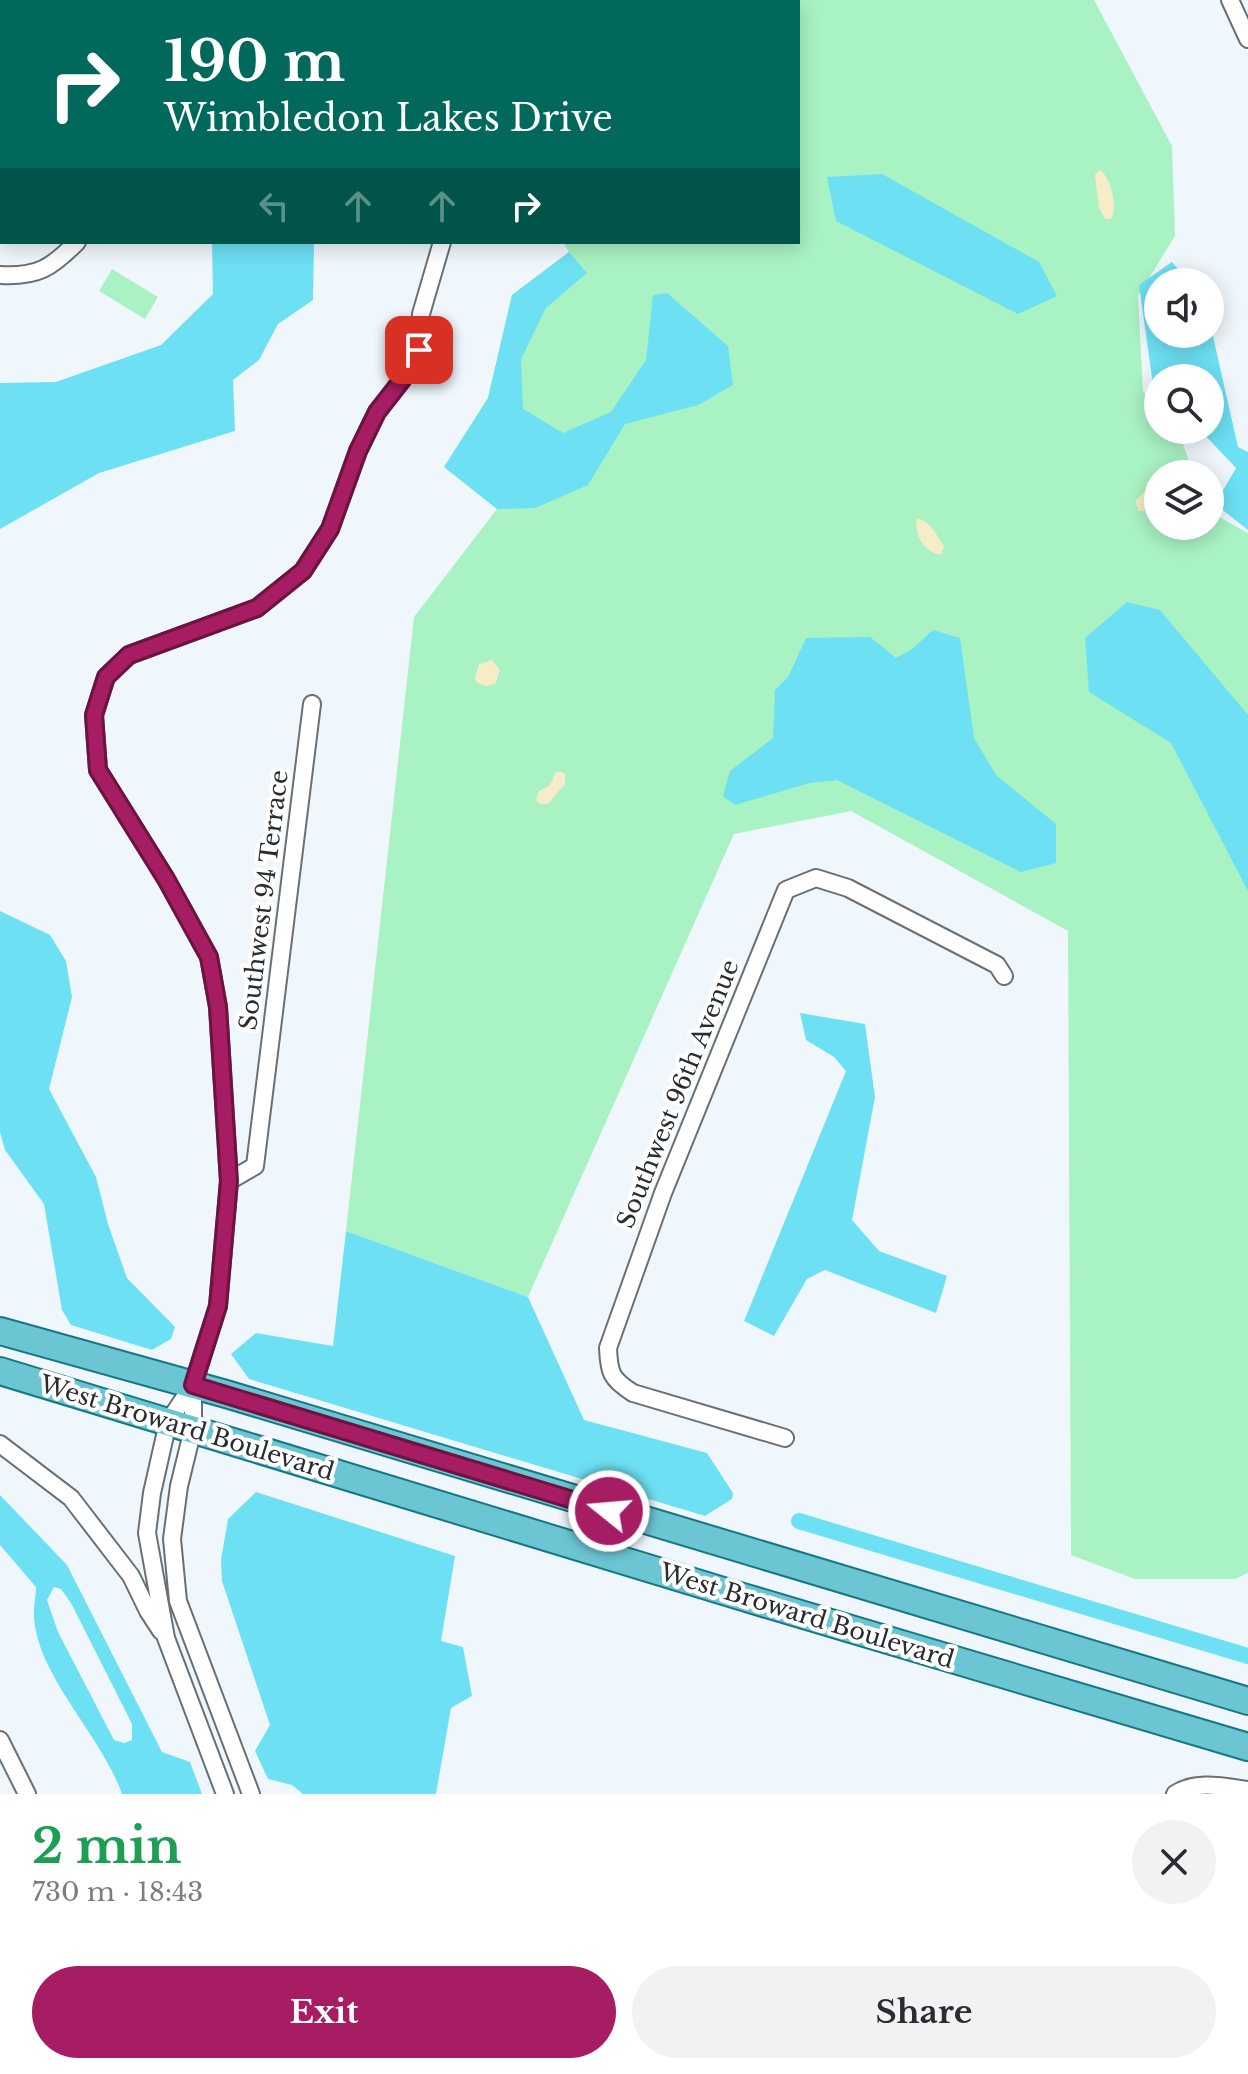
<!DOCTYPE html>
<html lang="en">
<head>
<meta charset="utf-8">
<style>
  :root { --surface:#fff; --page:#f2f2f3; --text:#2b2b33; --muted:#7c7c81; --accent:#a71d63 }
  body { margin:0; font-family:"Libre Baskerville",serif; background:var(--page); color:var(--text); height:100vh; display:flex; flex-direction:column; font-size:30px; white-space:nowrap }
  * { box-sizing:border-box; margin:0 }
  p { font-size:26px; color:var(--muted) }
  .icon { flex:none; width:44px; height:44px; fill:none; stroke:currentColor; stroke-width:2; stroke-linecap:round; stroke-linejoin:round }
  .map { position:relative; height:1794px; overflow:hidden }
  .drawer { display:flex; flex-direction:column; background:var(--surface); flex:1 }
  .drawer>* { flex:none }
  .banner { position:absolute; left:0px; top:0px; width:800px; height:244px; box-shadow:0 4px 20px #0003; background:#00695c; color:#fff; overflow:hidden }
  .controls { position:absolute; left:1144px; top:268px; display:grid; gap:16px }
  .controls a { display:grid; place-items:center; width:80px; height:80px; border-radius:50%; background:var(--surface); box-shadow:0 4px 20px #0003; font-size:40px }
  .pin { position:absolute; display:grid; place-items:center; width:68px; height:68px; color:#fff; margin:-34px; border-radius:16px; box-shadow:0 4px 12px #0006 }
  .me { position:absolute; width:88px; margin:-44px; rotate:287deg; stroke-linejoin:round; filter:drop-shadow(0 0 6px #0008) }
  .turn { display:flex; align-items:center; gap:28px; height:168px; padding:0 32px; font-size:36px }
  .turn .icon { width:104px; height:104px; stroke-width:2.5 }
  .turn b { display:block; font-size:56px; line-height:68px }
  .lanes { display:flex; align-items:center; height:76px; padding:0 32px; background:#0003; justify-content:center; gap:40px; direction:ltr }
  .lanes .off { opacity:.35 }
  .round { display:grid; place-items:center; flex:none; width:84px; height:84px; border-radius:42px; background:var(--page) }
  .overview { display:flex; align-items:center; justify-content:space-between; height:136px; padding:0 32px }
  h1 { font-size:48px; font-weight:800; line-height:60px; color:#1e9e55 }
  .button { display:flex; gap:16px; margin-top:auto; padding:16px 32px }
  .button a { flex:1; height:92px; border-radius:48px; background:var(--accent); color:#fff; font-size:32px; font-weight:800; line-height:92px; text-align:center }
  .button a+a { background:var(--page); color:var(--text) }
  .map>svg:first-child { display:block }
  .green { fill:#a9f2c3 }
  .sand { fill:#f6ecc7 }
  .water { fill:#6de0f3; fill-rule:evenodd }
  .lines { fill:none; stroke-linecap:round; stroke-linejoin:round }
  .canal { stroke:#6de0f3; stroke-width:16 }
  .minor-casing { stroke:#697075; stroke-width:20 }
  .primary-casing { stroke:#157785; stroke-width:30 }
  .minor { stroke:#fff; stroke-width:16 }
  .primary { stroke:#6cc5d2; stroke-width:26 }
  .route-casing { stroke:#6d1340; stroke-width:20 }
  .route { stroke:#a71d63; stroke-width:14 }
  .labels { text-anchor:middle; stroke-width:8; stroke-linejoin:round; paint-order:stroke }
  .street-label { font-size:24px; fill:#2a2d2f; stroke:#fff }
</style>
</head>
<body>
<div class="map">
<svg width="1248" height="1794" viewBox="0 0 1248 1794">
  <rect width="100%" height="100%" fill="#eff7fd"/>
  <path class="green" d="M 405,0 L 1094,0 L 1172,146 L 1175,236 L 1138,296 L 1143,391 L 1158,412 L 1158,430 L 1172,430 L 1183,444 L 1193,474 L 1158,474 L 1158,526 L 1210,526 L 1210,512 L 1248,533 L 1248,1573 L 1235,1579 L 1135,1579 L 1071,1555 L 1068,931 L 851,811 L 734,834 L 528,1297 L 346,1231 L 414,617 L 497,509 L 444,467 L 488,398 L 512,295 L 569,252 L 563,242 L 798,242 L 798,2 Z
    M 112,269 L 158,297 L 145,319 L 99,291 Z"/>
  <path class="sand" d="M 1100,170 C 1111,177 1118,208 1111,219 L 1105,219 L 1099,208 L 1095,175 Z
    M 1154,480 L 1158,482 L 1158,498 L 1144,511 L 1139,511 L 1135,501 L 1145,492 L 1147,482 Z
    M 917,518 C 932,522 936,535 944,546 L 941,555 C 923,551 914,535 917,518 Z
    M 492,660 L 500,670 L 495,684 L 487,686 L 477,683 L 475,678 L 479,664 Z
    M 556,772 L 562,772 L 565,774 L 565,784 L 548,804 L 539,804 L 536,800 L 539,791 L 550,785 Z"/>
  <path class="water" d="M 882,174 L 1039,262 L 1057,296 L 1018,314 L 836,221 L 827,177 Z
    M 212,242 L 314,242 L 313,300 L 278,324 L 259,360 L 233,380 L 235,431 L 99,473 L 0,529 L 0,383 L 56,382 L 161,345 L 213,294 Z
    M 569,252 L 587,273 L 546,308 L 521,359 L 523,409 L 563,433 L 611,412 L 646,360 L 653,295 L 667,293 L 728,346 L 733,385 L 698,405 L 625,424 L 588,485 L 535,508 L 497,509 L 444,467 L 488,398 L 512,295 Z
    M 1172,262 L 1189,282 L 1158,282 L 1158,334 L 1210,334 L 1210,323 L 1238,447 L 1248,452 L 1248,530 L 1215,504 L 1236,468 L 1200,430 L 1210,430 L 1210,378 L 1158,378 L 1158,395 L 1154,392 L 1139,285 Z
    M 1127,602 L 1160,610 L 1248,715 L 1248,891 L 1171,743 L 1089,692 L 1085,638 Z
    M 933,630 L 960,638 L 974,738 L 996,775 L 1056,824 L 1056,863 L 1021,872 L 837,780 L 810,783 L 735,805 L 723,796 L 730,771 L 773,738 L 775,690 L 788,677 L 806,638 L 870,637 L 896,658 L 911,650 Z
    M 0,911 L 50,935 L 66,961 L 72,997 L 49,1089 L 96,1177 L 108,1224 L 127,1278 L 175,1327 L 171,1339 L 152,1350 L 71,1325 L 62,1310 L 44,1204 L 5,1150 L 0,1132 Z
    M 800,1013 L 865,1024 L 875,1097 L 852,1220 L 879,1251 L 947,1276 L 936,1313 L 825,1270 L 807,1279 L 774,1336 L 744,1321 L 846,1071 L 834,1057 L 806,1040 Z
    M 346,1231 L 528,1297 L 584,1420 L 707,1453 L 733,1493 L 732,1499 L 705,1516 L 249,1379 L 231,1354 L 256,1333 L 333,1346 Z
    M 256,1492 L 455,1556 L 441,1641 L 463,1647 L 472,1696 L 451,1708 L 436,1794 L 303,1794 L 292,1785 L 268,1779 L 255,1751 L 270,1725 L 222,1581 L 221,1560 L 228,1519 Z
    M 0,1495 L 67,1565 L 162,1752 L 190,1762 L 202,1794 L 122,1794 C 102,1736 38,1677 34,1618 C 33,1608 36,1597 36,1587 L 0,1545 ZM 54,1587 L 61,1589 L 71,1603 L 132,1724 L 132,1740 L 124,1743 L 114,1740 L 58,1632 L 47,1600 Z"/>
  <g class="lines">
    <path class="canal" d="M 799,1521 L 1248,1656"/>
    <g class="minor-casing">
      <path id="minor" d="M 70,0 L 70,2
        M 1230,0 L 1248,39
        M 0,110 L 2,110
        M 0,275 C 38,277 51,268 77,242
        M 229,1181 L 255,1166 L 312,704
        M 193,1385 L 193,1429 L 179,1486 L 172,1539 L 178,1601 L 251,1794
        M 785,1438 L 633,1393 C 611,1379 609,1373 608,1348 L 663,1193 L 786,890 L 816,878 L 848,888 L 997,965 L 1004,976
        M 0,1444 L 71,1498 L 131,1576 L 148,1611 L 161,1631
        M 0,1740 L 27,1794
        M 225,1794 L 166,1638 L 147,1533 L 152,1493 L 168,1422 L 193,1385 L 218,1306 L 229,1181 L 218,1007 L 209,957 L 166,879 L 98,770 L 94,715 L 106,677 L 129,655 L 257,608 L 303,571 L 330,529 L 358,451 L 377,412 L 402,380 L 419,350 L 421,314 L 442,242
        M 1175,1794 C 1196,1780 1225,1787 1248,1790"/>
    </g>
    <g class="primary-casing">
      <path id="primary" d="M 0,1331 L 226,1394 L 1248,1701
        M 0,1371 L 743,1597 L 1248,1747"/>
    </g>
    <use href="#minor" class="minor"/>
    <use href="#primary" class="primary"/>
  </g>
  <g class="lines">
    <g class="route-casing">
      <path id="route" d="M 419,350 L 402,380 L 377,412 L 358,451 L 330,529 L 303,571 L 257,608 L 129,655 L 106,677 L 94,715 L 98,770 L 166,879 L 209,957 L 218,1007 L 229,1181 L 218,1306 L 193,1385 L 609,1511"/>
    </g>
    <use href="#route" class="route"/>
  </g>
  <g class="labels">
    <g class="street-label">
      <text transform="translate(264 900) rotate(-83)" y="8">Southwest 94 Terrace</text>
      <text transform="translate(678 1094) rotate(-68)" y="8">Southwest 96th Avenue</text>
      <text transform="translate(187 1428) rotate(17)" y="8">West Broward Boulevard</text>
      <text transform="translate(807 1616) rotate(17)" y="8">West Broward Boulevard</text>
    </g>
  </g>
</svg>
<div class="controls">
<a><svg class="icon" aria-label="sound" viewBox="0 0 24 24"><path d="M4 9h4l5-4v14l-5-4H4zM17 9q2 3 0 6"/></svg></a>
<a><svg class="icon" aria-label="search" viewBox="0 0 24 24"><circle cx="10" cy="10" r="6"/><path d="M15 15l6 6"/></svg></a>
<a><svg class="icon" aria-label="layers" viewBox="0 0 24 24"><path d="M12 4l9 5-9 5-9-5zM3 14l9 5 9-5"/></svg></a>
</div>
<div class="pin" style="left:419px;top:350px;background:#d93025"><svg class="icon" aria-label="arrive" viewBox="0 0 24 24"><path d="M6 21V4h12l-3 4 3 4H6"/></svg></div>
<svg class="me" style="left:609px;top:1511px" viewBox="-20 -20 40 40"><circle r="17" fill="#a71d63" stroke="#fff" stroke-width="3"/><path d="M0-11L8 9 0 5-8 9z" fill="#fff"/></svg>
<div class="banner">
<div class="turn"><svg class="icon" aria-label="right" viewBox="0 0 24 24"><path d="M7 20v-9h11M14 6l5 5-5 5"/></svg><div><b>190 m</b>Wimbledon Lakes Drive</div></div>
<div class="lanes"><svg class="icon off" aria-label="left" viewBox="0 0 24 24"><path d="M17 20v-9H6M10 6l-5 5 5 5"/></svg><svg class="icon off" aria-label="ahead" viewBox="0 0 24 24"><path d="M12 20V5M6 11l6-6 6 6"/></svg><svg class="icon off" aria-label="ahead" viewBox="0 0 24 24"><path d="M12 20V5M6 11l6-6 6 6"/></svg><svg class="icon" aria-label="right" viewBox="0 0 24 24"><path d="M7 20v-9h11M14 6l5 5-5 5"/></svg></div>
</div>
</div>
<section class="drawer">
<div class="overview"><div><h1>2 min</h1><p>730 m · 18:43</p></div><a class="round"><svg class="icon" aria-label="close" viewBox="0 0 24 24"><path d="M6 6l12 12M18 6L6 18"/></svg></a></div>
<div class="button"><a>Exit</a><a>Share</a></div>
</section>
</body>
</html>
